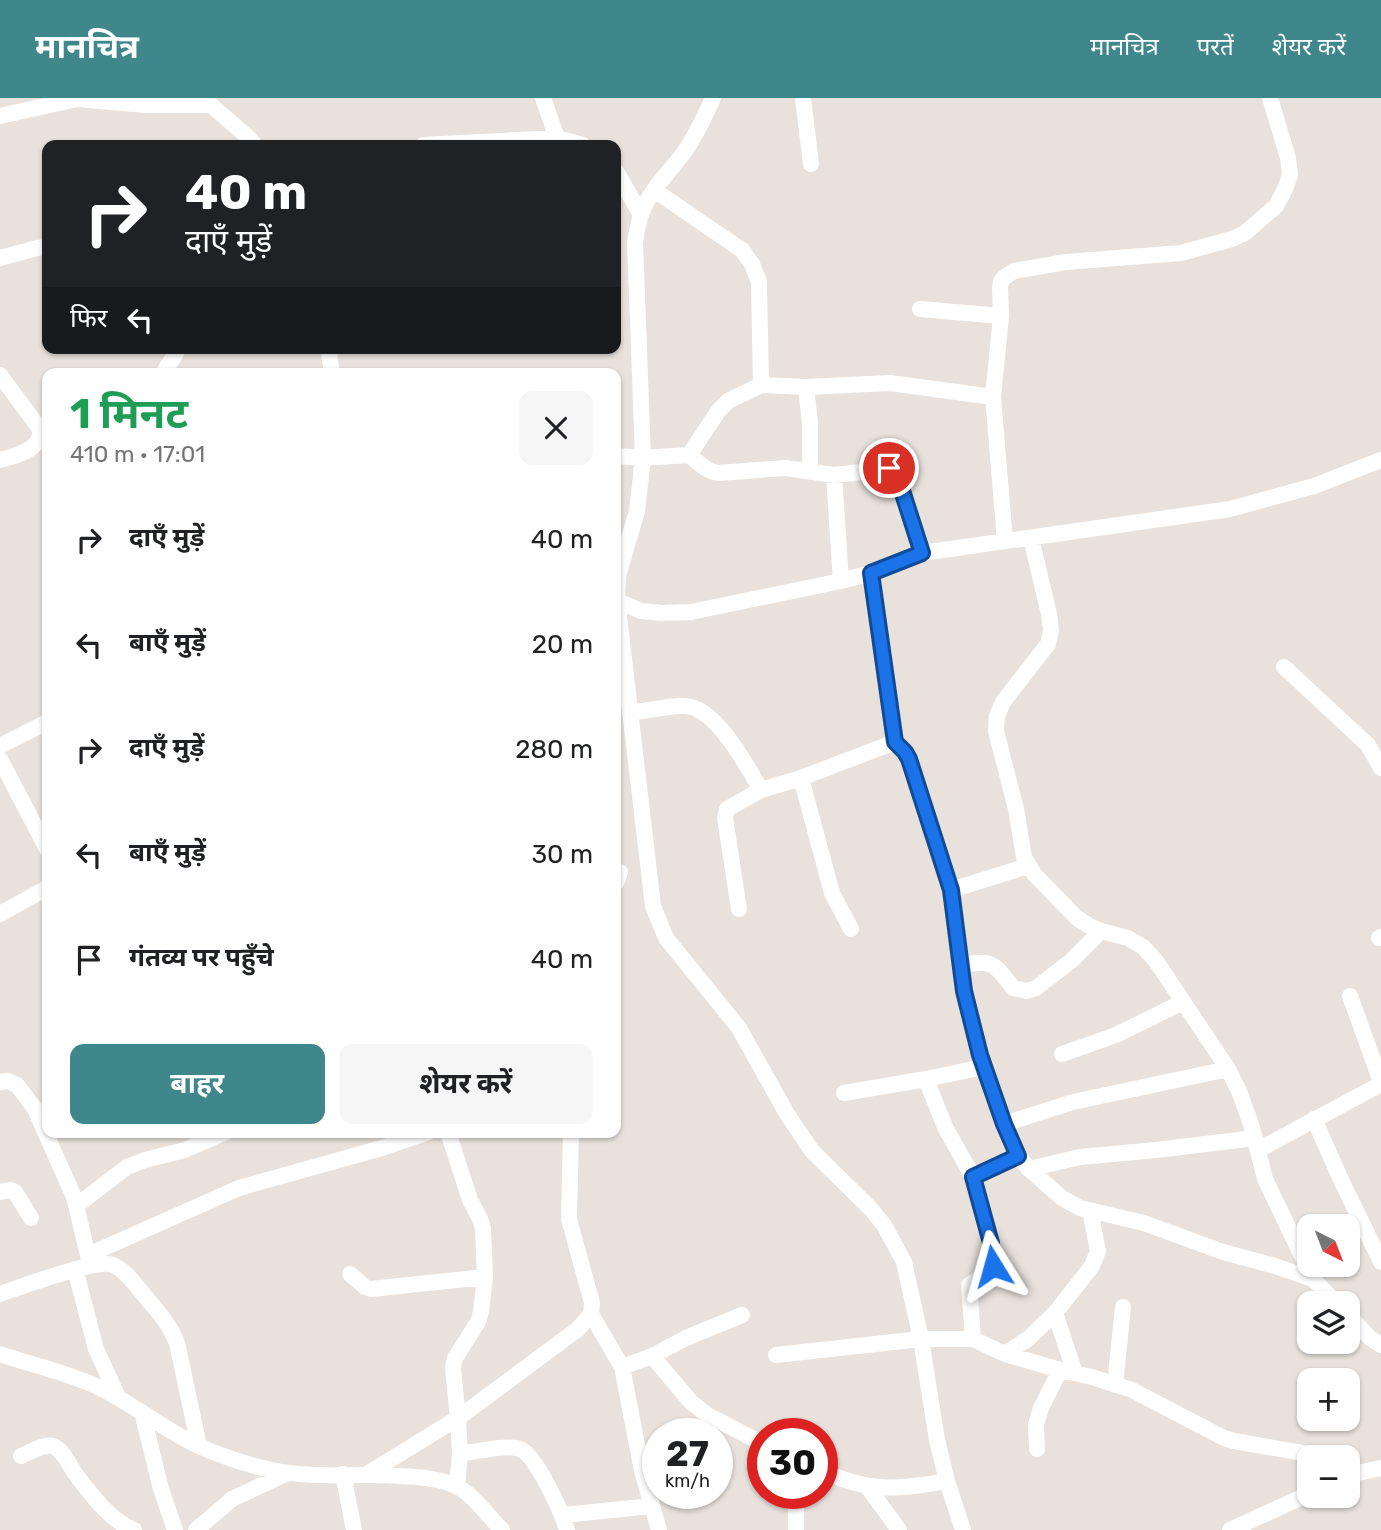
<!DOCTYPE html>
<html lang="hi">
<head>
<meta charset="utf-8">
<style>
  :root { --surface:#fff; --page:#f6f6f6; --text:#202124; --muted:#757577; --accent:#3f878b }
  body { margin:0; font-family:Rubik,"Noto Sans Devanagari",sans-serif; background:var(--page); color:var(--text); height:100vh; display:flex; flex-direction:column; font-size:26px; white-space:nowrap }
  * { box-sizing:border-box; margin:0 }
  p { font-size:23px; color:var(--muted) }
  .icon { flex:none; width:38px; height:38px; fill:none; stroke:currentColor; stroke-width:2; stroke-linecap:round; stroke-linejoin:round }
  .map { position:relative; flex:1; overflow:hidden }
  .sheet { position:absolute; left:42px; top:270px; width:579px; height:770px; display:flex; flex-direction:column; background:var(--surface); border-radius:14px; box-shadow:0 2px 5px #0004 }
  .sheet>* { flex:none }
  .top-card { position:absolute; left:42px; top:42px; width:579px; height:214px; border-radius:14px; box-shadow:0 2px 5px #0004; background:#202124; color:#fff; overflow:hidden }
  .needle { width:46px; rotate:138deg }
  .fabs { position:absolute; left:1297px; top:1116px; display:grid; gap:14px }
  .fabs a { display:grid; place-items:center; width:63px; height:63px; border-radius:14px; background:var(--surface); box-shadow:0 2px 5px #0004; font-size:35px }
  .speed { position:absolute; left:642px; top:1320px; display:flex; gap:14px; font-size:35px; font-weight:700; text-align:center }
  .speed>* { display:grid; place-content:center; width:91px; height:91px; border-radius:50%; background:var(--surface); box-shadow:0 2px 5px #0004; line-height:1 }
  .speed small { font-size:18px; font-weight:400 }
  .speed .limit { border:10px solid #d22; background:#fff; color:#111 }
  .pin { position:absolute; display:grid; place-items:center; width:60px; height:60px; color:#fff; margin:-30px; border:4px solid #fff; border-radius:50%; box-shadow:0 2px 7px #0007 }
  .me { position:absolute; width:77px; margin:-38px; rotate:352deg; stroke-linejoin:round; filter:drop-shadow(0 0 5px #0008) }
  .turn { display:flex; align-items:center; gap:24px; height:147px; padding:0 28px; font-size:32px }
  .turn .icon { width:91px; height:91px; stroke-width:2.5 }
  .turn b { display:block; font-size:49px; line-height:60px }
  .then { display:flex; align-items:center; height:66px; padding:0 28px; background:#0003; gap:14px; font-size:26px }
  .round { display:grid; place-items:center; flex:none; width:74px; height:74px; border-radius:14px; background:var(--page) }
  .summary { display:flex; align-items:center; justify-content:space-between; height:119px; padding:0 28px }
  h1 { font-size:42px; font-weight:700; line-height:52px; color:#1e9e55 }
  .cta { display:flex; gap:14px; margin-top:auto; padding:14px 28px }
  .cta a { flex:1; height:80px; border-radius:14px; background:var(--accent); color:#fff; font-size:28px; font-weight:700; line-height:80px; text-align:center }
  .cta a+a { background:var(--page); color:var(--text) }
  ul { padding:0; list-style:none }
  li { display:flex; align-items:center; gap:21px; height:105px; padding:0 28px }
  li div { flex:1 }
  li b { display:block; font-size:26px }
  li em { font-style:normal }
  header { display:flex; align-items:center; gap:42px; box-sizing:border-box; height:98px; padding:0 35px; background:var(--accent); color:#fff }
  header strong { font-size:33px }
  nav { display:flex; gap:38px; margin-inline-start:auto; font-size:24px }
  .map>svg:first-child { display:block }
  .lines { fill:none; stroke-linecap:round; stroke-linejoin:round }
  .minor { stroke:#fff; stroke-width:16 }
  .route-casing { stroke:#114b97; stroke-width:18 }
  .route { stroke:#1a73e8; stroke-width:12 }
</style>
</head>
<body>
<header>
<strong>मानचित्र</strong>
<nav><a>मानचित्र</a><a>परतें</a><a>शेयर करें</a></nav>
</header>
<div class="map">
<svg width="1381" height="1432" viewBox="0 0 1381 1432">
  <rect width="100%" height="100%" fill="#e8e1dc"/>
  <g class="lines">
    <path class="minor" d="M 543,0 L 557,40
      M 713,0 C 705,18 696,37 685,53 C 670,74 649,92 641,117 C 638,125 637,135 635,144 L 643,360 L 637,413 L 618,478 L 617,502 L 653,808 L 666,840 L 739,930 L 787,1016 L 812,1053 L 870,1110 L 884,1127 L 904,1164 L 921,1241 L 937,1342 L 947,1383 L 963,1432
      M 803,0 L 811,66
      M 205,2 L 249,40 L 255,47
      M 0,18 L 77,1 L 146,7 L 211,7
      M 423,47 L 557,40 L 583,47
      M 616,73 L 641,117
      M 654,92 L 733,146 L 742,152 L 752,166 L 759,184 L 761,287
      M 0,160 L 37,150 L 47,149
      M 920,211 L 1001,218
      M 328,250 L 332,275
      M 164,275 C 167,265 176,260 178,250
      M 0,277 L 40,331 C 43,351 16,358 0,362
      M 806,289 L 810,325 L 810,372
      M 689,357 L 719,312 L 728,303 L 761,287 L 806,289 L 890,285 L 993,299
      M 616,358 L 643,360 L 689,357 C 699,365 707,374 719,375 L 786,370 L 834,377 L 889,371 L 893,372 L 897,377 L 922,455
      M 834,377 L 841,483
      M 1031,440 L 1049,516 L 1051,532 L 1048,546 L 1003,604 L 997,618 L 996,633 L 1016,711 L 1024,759 L 1034,776 L 1077,820 L 1089,828 L 1101,833 L 1128,840 L 1143,849 L 1156,863 L 1228,971 L 1239,993 L 1251,1026 L 1265,1081 L 1313,1181
      M 1005,443 L 993,299 L 1001,218 L 1000,190 L 1001,183 L 1006,178 L 1014,173 L 1066,164 L 1181,155 L 1232,141 L 1245,135 L 1276,108 L 1285,91 L 1290,77 L 1288,60 L 1270,0
      M 871,475 L 895,644 L 905,654 L 909,661 L 951,792 L 964,893 L 980,957 L 1004,1026 L 1018,1058 L 1029,1071 L 1062,1100 L 1080,1110 L 1144,1125 L 1223,1154 L 1275,1168 L 1313,1181 L 1337,1206
      M 616,502 L 641,513 L 662,515 L 691,514 L 841,483 L 871,475 L 922,455 L 1230,411 L 1314,388 L 1381,362
      M 1284,569 L 1368,647 L 1381,670
      M 630,615 C 646,613 670,607 685,608 C 716,609 747,668 761,692
      M 0,648 L 47,624
      M 0,661 L 47,751
      M 801,680 L 832,795 L 851,831
      M 616,785 L 620,774
      M 951,792 L 1028,768
      M 739,811 L 725,720 L 727,711 L 761,692 L 801,680 L 895,644
      M 0,816 L 47,790
      M 1379,840 L 1381,839
      M 961,867 C 994,862 993,864 1013,890 L 1027,893 L 1036,890 L 1071,863 L 1101,833
      M 1350,898 L 1381,984
      M 1062,956 L 1116,937 L 1183,904
      M 926,981 L 945,1029 L 973,1079 L 991,1145 L 993,1168 L 991,1173 L 969,1187 L 973,1241
      M 0,984 L 8,983 L 17,987 L 35,1011 L 74,1099 L 90,1166
      M 844,995 L 926,981 L 983,969
      M 1314,1021 L 1342,1084 L 1381,1164
      M 1004,1026 L 1073,1004 L 1228,971
      M 448,1034 L 470,1102 L 480,1121 L 483,1130 L 485,1179 L 481,1214 L 478,1224 L 455,1260 L 453,1270 L 458,1320 L 460,1356 L 457,1389
      M 1258,1052 L 1381,986
      M 1029,1071 L 1080,1059 L 1156,1052 L 1255,1040
      M 973,1079 L 1018,1058
      M 0,1094 L 11,1092 L 15,1094 L 31,1120
      M 76,1108 L 127,1069 L 145,1062 L 185,1052 L 226,1034
      M 88,1157 L 239,1090 L 382,1050 L 429,1034
      M 75,1171 L 96,1251 L 118,1299
      M 350,1176 L 365,1189 L 371,1191 L 485,1179
      M 0,1196 C 21,1189 97,1160 113,1167 C 125,1172 136,1187 144,1197 C 157,1213 170,1226 177,1245 L 199,1348
      M 1055,1215 L 1075,1275
      M 591,1216 L 622,1269 L 642,1373 L 659,1432
      M 1348,1217 L 1370,1240 L 1381,1247
      M 0,1256 C 32,1267 65,1274 96,1288 C 132,1305 164,1332 201,1349 C 224,1359 248,1367 272,1372 C 314,1381 356,1375 399,1378 C 418,1379 438,1380 456,1388 C 472,1395 489,1419 502,1432
      M 1005,1256 L 1029,1240 L 1055,1215 L 1092,1168 L 1098,1153 L 1090,1113
      M 776,1257 L 921,1241 L 973,1241 L 1005,1256 L 1060,1272 L 1092,1279 L 1132,1292 L 1224,1340 L 1234,1343 L 1332,1360
      M 652,1258 L 691,1304 L 706,1316 L 763,1346
      M 622,1269 L 652,1258 L 686,1240 L 742,1217
      M 1115,1287 L 1123,1209
      M 142,1314 L 161,1391 L 175,1432
      M 1037,1351 L 1036,1326 L 1041,1310 L 1060,1272
      M 460,1356 C 473,1354 509,1346 520,1351 C 537,1358 562,1415 567,1432
      M 21,1358 C 29,1355 44,1345 53,1348 C 63,1352 69,1366 74,1374 C 90,1395 109,1422 134,1432
      M 822,1374 C 838,1379 854,1386 870,1388 C 896,1392 922,1387 947,1383
      M 343,1376 L 354,1432
      M 367,1376 L 458,1320 L 578,1231 L 591,1216 L 592,1205 L 569,1121 L 571,1034
      M 1348,1377 L 1381,1370
      M 867,1388 L 899,1432
      M 796,1395 L 796,1432
      M 563,1417 L 652,1408
      M 196,1432 L 232,1401 L 288,1375
      M 1230,1432 L 1309,1396"/>
  </g>
  <g class="lines">
    <g class="route-casing">
      <path id="route" d="M 889,370 L 893,372 L 897,377 L 922,455 L 871,475 L 895,644 L 905,654 L 909,661 L 951,792 L 964,893 L 980,957 L 1004,1026 L 1018,1058 L 973,1079 L 991,1145 L 993,1168"/>
    </g>
    <use href="#route" class="route"/>
  </g>
</svg>
<div class="fabs">
<a><svg class="needle" viewBox="-14 -14 28 28"><path d="M0-13l5 13h-10z" fill="#e53935"/><path d="M0 13l5-13h-10z" fill="#757577"/></svg></a>
<a><svg class="icon" aria-label="layers" viewBox="0 0 24 24"><path d="M12 4l9 5-9 5-9-5zM3 14l9 5 9-5"/></svg></a>
<a>+</a>
<a>−</a>
</div>
<div class="speed"><div>27<small>km/h</small></div><div class="limit">30</div></div>
<div class="pin" style="left:889px;top:370px;background:#d93025"><svg class="icon" aria-label="arrive" viewBox="0 0 24 24"><path d="M6 21V4h12l-3 4 3 4H6"/></svg></div>
<svg class="me" style="left:993px;top:1168px" viewBox="-20 -20 40 40"><path d="M0-17L14 15 0 8-14 15z" fill="#1a73e8" stroke="#fff" stroke-width="4"/></svg>
<div class="top-card">
<div class="turn"><svg class="icon" aria-label="right" viewBox="0 0 24 24"><path d="M7 20v-9h11M14 6l5 5-5 5"/></svg><div><b>40 m</b>दाएँ मुड़ें</div></div>
<div class="then">फिर<svg class="icon" aria-label="left" viewBox="0 0 24 24"><path d="M17 20v-9H6M10 6l-5 5 5 5"/></svg></div>
</div>
<section class="sheet">
<div class="summary"><div><h1>1 मिनट</h1><p>410 m · 17:01</p></div><a class="round"><svg class="icon" aria-label="close" viewBox="0 0 24 24"><path d="M6 6l12 12M18 6L6 18"/></svg></a></div>
<ul>
<li><svg class="icon" aria-label="right" viewBox="0 0 24 24"><path d="M7 20v-9h11M14 6l5 5-5 5"/></svg><div><b>दाएँ मुड़ें</b></div><em>40 m</em></li>
<li><svg class="icon" aria-label="left" viewBox="0 0 24 24"><path d="M17 20v-9H6M10 6l-5 5 5 5"/></svg><div><b>बाएँ मुड़ें</b></div><em>20 m</em></li>
<li><svg class="icon" aria-label="right" viewBox="0 0 24 24"><path d="M7 20v-9h11M14 6l5 5-5 5"/></svg><div><b>दाएँ मुड़ें</b></div><em>280 m</em></li>
<li><svg class="icon" aria-label="left" viewBox="0 0 24 24"><path d="M17 20v-9H6M10 6l-5 5 5 5"/></svg><div><b>बाएँ मुड़ें</b></div><em>30 m</em></li>
<li><svg class="icon" aria-label="arrive" viewBox="0 0 24 24"><path d="M6 21V4h12l-3 4 3 4H6"/></svg><div><b>गंतव्य पर पहुँचे</b></div><em>40 m</em></li>
</ul>
<div class="cta"><a>बाहर</a><a>शेयर करें</a></div>
</section>
</div>
</body>
</html>
